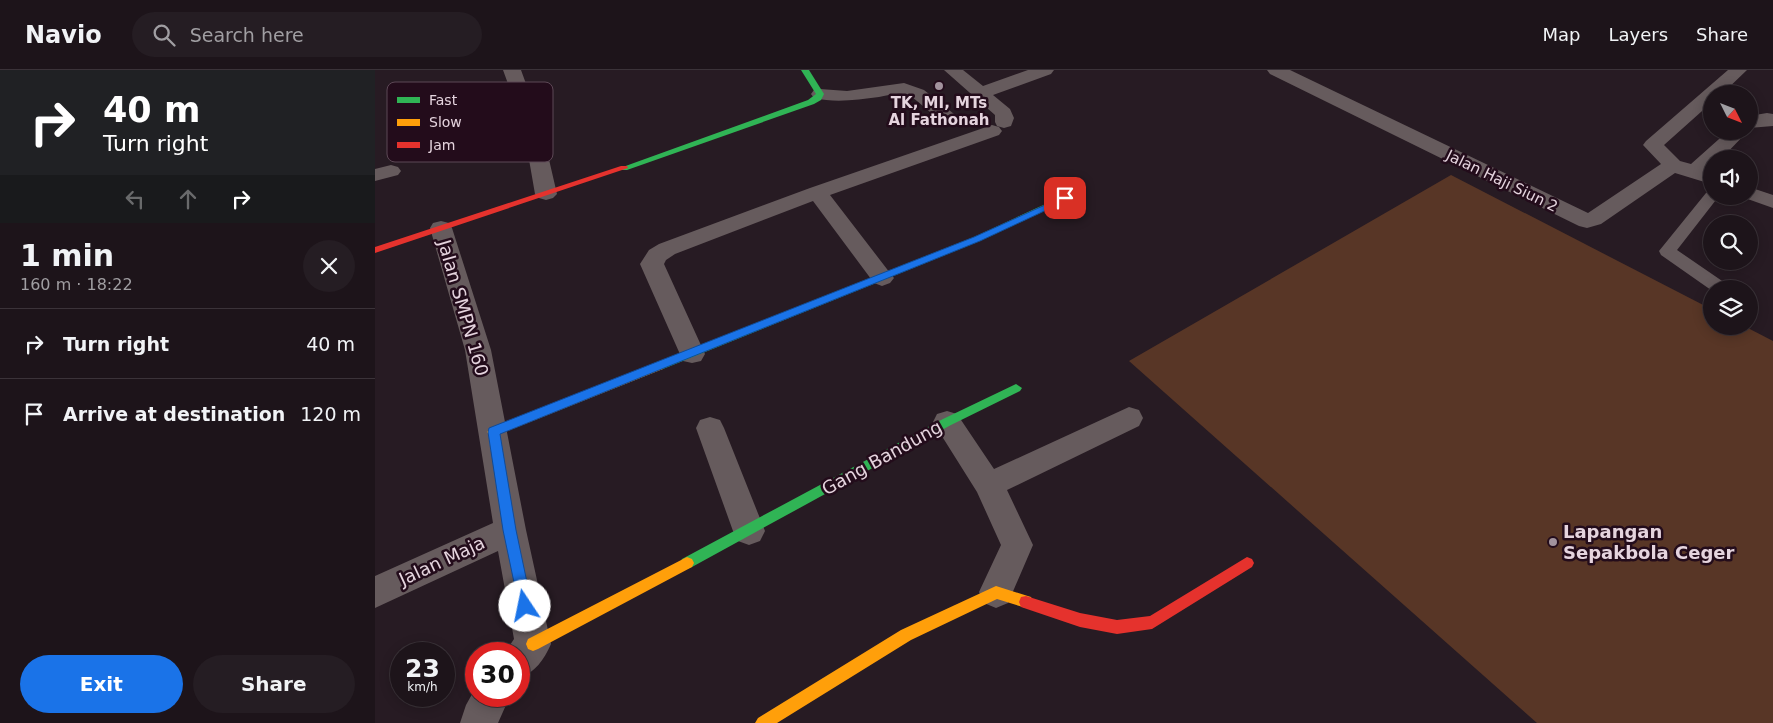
<!DOCTYPE html>
<html lang="en">
<head>
<meta charset="utf-8">
<style>
  :root { --surface:#1d141a; --page:#251d23; --text:#f1f3f6; --muted:#a09ea2; --line:#3b3339; --accent:#1a73e8 }
  body { margin:0; font-family:"DejaVu Sans",sans-serif; background:var(--page); color:var(--text); height:100vh; display:flex; flex-direction:column; font-size:19px; white-space:nowrap }
  * { box-sizing:border-box; margin:0 }
  p { font-size:16px; color:var(--muted) }
  .icon { flex:none; width:28px; height:28px; fill:none; stroke:currentColor; stroke-width:2; stroke-linecap:round; stroke-linejoin:round }
  .map { position:relative; flex:1; overflow:hidden }
  .side { display:flex; flex-direction:column; background:var(--surface); width:375px }
  .side>* { flex:none }
  .guide { background:#202124; color:#fff; overflow:hidden }
  .needle { width:32px; rotate:132deg }
  .buttons { position:absolute; left:1328px; top:15px; display:grid; gap:10px }
  .buttons a { display:grid; place-items:center; width:55px; height:55px; border-radius:50%; background:var(--surface); box-shadow:0 2px 12px #0003,0 0 0 1px var(--line); font-size:25px }
  .speed { position:absolute; left:15px; top:572px; display:flex; gap:10px; font-size:25px; font-weight:700; text-align:center }
  .speed>* { display:grid; place-content:center; width:65px; height:65px; border-radius:50%; background:var(--surface); box-shadow:0 2px 12px #0003,0 0 0 1px var(--line); line-height:1 }
  .speed small { font-size:12px; font-weight:400 }
  .speed .limit { border:8px solid #d22; background:#fff; color:#111 }
  .pin { position:absolute; display:grid; place-items:center; width:42px; height:42px; color:#fff; margin:-21px; border-radius:10px; box-shadow:0 2px 8px #0006 }
  .me { position:absolute; width:55px; margin:-28px; rotate:349deg; stroke-linejoin:round; filter:drop-shadow(0 0 4px #0008) }
  .turn { display:flex; align-items:center; gap:18px; height:105px; padding:0 20px; font-size:22px }
  .turn .icon { width:65px; height:65px; stroke-width:2.5 }
  .turn b { display:block; font-size:35px; line-height:42px }
  .lanes { display:flex; align-items:center; height:48px; padding:0 20px; background:#0003; justify-content:center; gap:25px; direction:ltr }
  .lanes .off { opacity:.35 }
  .round { display:grid; place-items:center; flex:none; width:52px; height:52px; border-radius:26px; background:var(--page) }
  .summary { display:flex; align-items:center; justify-content:space-between; height:85px; padding:0 20px }
  h1 { font-size:30px; font-weight:700; line-height:38px }
  .cta { display:flex; gap:10px; margin-top:auto; padding:10px 20px }
  .cta a { flex:1; height:58px; border-radius:30px; background:var(--accent); color:#fff; font-size:20px; font-weight:700; line-height:58px; text-align:center }
  .cta a+a { background:var(--page); color:var(--text) }
  ul { padding:0; list-style:none }
  li { display:flex; align-items:center; gap:15px; height:70px; padding:0 20px; border-top:1px solid var(--line) }
  li div { flex:1 }
  li b { display:block; font-size:19px }
  li em { font-style:normal }
  header { display:flex; align-items:center; gap:30px; box-sizing:border-box; height:70px; padding:0 25px; background:var(--surface); border-bottom:1px solid var(--line) }
  header strong { font-size:24px }
  nav { display:flex; gap:28px; margin-inline-start:auto; font-size:18px }
  .search { width:350px; height:45px; background:var(--page); display:flex; align-items:center; gap:12px; box-sizing:border-box; padding:0 18px; border-radius:28px; color:var(--muted); font-size:19px }
  main { display:flex; flex:1; min-height:0 }
  .map>svg:first-child { display:block }
  .green { fill:#583626 }
  .lines { fill:none; stroke-linecap:round; stroke-linejoin:round }
  .lane { fill:#665b5d; fill-rule:evenodd }
  .street { fill:#665b5d; fill-rule:evenodd }
  .fast { fill:#30b455; fill-rule:evenodd }
  .slow { fill:#ff9f0a; fill-rule:evenodd }
  .jam { fill:#e5322d; fill-rule:evenodd }
  .route { fill:#1a73e8; stroke:#114b97 }
  .poi-dot { fill:#a2939d; stroke:#230c1b; stroke-width:2 }
  .labels { text-anchor:middle; stroke-width:5; stroke-linejoin:round; paint-order:stroke }
  .far-poi-label { font-size:15px; font-weight:bold; fill:#e5d4de; stroke:#230c1b }
  .far-street-label { font-size:15px; fill:#e5d4de; stroke:#230c1b }
  .street-label { font-size:18px; fill:#e5d4de; stroke:#230c1b }
  .poi-label { font-size:18px; font-weight:bold; fill:#e5d4de; stroke:#230c1b; text-anchor:start }
  .key { fill:#230c1b; stroke:#5d4856; stroke-width:1 }
  .key-label { font-size:14px; fill:#e5d4de }
</style>
</head>
<body>
<header>
<strong>Navio</strong>
<div class="search"><svg class="icon" aria-label="search" viewBox="0 0 24 24"><circle cx="10" cy="10" r="6"/><path d="M15 15l6 6"/></svg>Search here</div>
<nav><a>Map</a><a>Layers</a><a>Share</a></nav>
</header>
<main>
<section class="side">
<div class="guide">
<div class="turn"><svg class="icon" aria-label="right" viewBox="0 0 24 24"><path d="M7 20v-9h11M14 6l5 5-5 5"/></svg><div><b>40 m</b>Turn right</div></div>
<div class="lanes"><svg class="icon off" aria-label="left" viewBox="0 0 24 24"><path d="M17 20v-9H6M10 6l-5 5 5 5"/></svg><svg class="icon off" aria-label="ahead" viewBox="0 0 24 24"><path d="M12 20V5M6 11l6-6 6 6"/></svg><svg class="icon" aria-label="right" viewBox="0 0 24 24"><path d="M7 20v-9h11M14 6l5 5-5 5"/></svg></div>
</div>
<div class="summary"><div><h1>1 min</h1><p>160 m · 18:22</p></div><a class="round"><svg class="icon" aria-label="close" viewBox="0 0 24 24"><path d="M6 6l12 12M18 6L6 18"/></svg></a></div>
<ul>
<li><svg class="icon" aria-label="right" viewBox="0 0 24 24"><path d="M7 20v-9h11M14 6l5 5-5 5"/></svg><div><b>Turn right</b></div><em>40 m</em></li>
<li><svg class="icon" aria-label="arrive" viewBox="0 0 24 24"><path d="M6 21V4h12l-3 4 3 4H6"/></svg><div><b>Arrive at destination</b></div><em>120 m</em></li>
</ul>
<div class="cta"><a>Exit</a><a>Share</a></div>
</section>
<div class="map">
<svg width="1398" height="653" viewBox="0 0 1398 653">
  <rect width="100%" height="100%" fill="#271b23"/>
  <path class="green" d="M 1076,105 L 1336,239 L 1336,256 L 1369,256 L 1398,271 L 1398,653 L 1162,653 L 754,291 Z"/>
  <g class="lines">
    <path class="lane" d="M 1336,121 L 1336,126 L 1344,126 L 1302,180 L 1353,215 L 1356,219 L 1336,220 L 1286,185 L 1284,181 L 1331,123 Z"/>
    <path class="street" d="M 128,0 L 146,0 L 166,55 L 182,124 L 178,128 L 171,130 L 164,128 L 160,124 L 148,55 Z
      M 569,0 L 588,0 L 608,16 L 653,0 L 679,0 L 676,4 L 618,25 L 635,39 L 639,48 L 636,56 L 629,58 L 622,56 L 620,52 L 620,45 Z
      M 892,0 L 915,0 L 1213,143 L 1286,94 L 1268,75 L 1271,71 L 1353,0 L 1372,0 L 1347,24 L 1336,24 L 1336,33 L 1289,75 L 1305,91 L 1316,94 L 1353,61 L 1373,61 L 1346,89 L 1336,89 L 1336,98 L 1334,100 L 1336,101 L 1336,114 L 1300,103 L 1226,154 L 1212,158 L 1204,156 L 895,4 Z
      M 529,13 L 549,20 L 579,44 L 577,48 C 555,53 546,26 527,24 C 520,23 511,26 504,27 C 482,30 460,33 439,28 L 436,24 L 439,20 L 445,19 L 472,21 Z
      M 1392,43 L 1398,44 L 1398,56 L 1374,58 L 1374,46 Z
      M 617,55 L 624,57 L 627,61 L 624,65 L 455,125 L 515,203 L 519,208 L 515,213 L 507,216 L 499,213 L 438,131 L 300,184 L 291,190 L 289,194 L 330,284 L 326,291 L 317,293 L 308,291 L 265,194 L 274,180 L 284,174 L 435,118 Z
      M 16,95 L 23,97 L 26,101 L 23,105 L 0,111 L 0,99 Z
      M 1374,117 L 1398,125 L 1398,138 L 1367,127 L 1374,126 Z
      M 66,151 L 74,153 L 77,158 L 116,280 L 151,460 L 176,574 C 169,590 160,602 144,609 L 144,584 L 129,584 L 139,569 L 123,481 L 0,538 L 0,506 L 118,453 L 90,280 L 55,158 L 58,153 Z
      M 754,337 L 764,340 L 768,348 L 764,356 L 632,420 L 658,475 L 633,533 L 621,538 L 609,533 L 604,522 L 626,475 L 602,422 L 558,352 L 562,344 L 572,341 L 582,344 L 619,399 Z
      M 335,347 L 345,350 L 349,358 L 390,461 L 385,471 L 374,475 L 363,471 L 358,461 L 321,358 L 325,350 Z
      M 101,617 L 101,626 L 135,626 L 123,653 L 85,653 L 91,635 Z"/>
    <path class="fast" d="M 426,0 L 434,0 L 449,24 L 446,30 L 439,34 L 252,100 L 246,100 L 245,98 L 433,30 L 441,24 Z
      M 690,125 L 693,126 L 693,130 L 605,171 L 288,299 L 284,300 L 279,296 L 280,293 L 599,167 Z
      M 641,314 L 647,318 L 645,321 L 576,355 L 317,497 L 312,499 L 307,497 L 305,493 L 307,489 L 568,349 Z"/>
    <path class="slow" d="M 284,292 L 289,296 L 288,299 L 122,365 L 114,365 L 112,362 L 114,359 Z
      M 312,487 L 317,489 L 319,493 L 317,497 L 163,579 L 158,581 L 153,579 L 151,574 L 153,569 Z
      M 621,516 L 656,527 L 658,532 L 656,537 L 651,538 L 622,529 L 536,570 L 402,653 L 380,653 L 383,648 L 526,560 Z"/>
    <path class="jam" d="M 246,96 L 252,96 L 253,98 L 0,183 L 0,177 Z
      M 872,487 L 877,489 L 879,493 L 877,497 L 777,559 L 742,564 L 705,557 L 646,537 L 644,532 L 646,527 L 651,526 L 705,543 L 742,550 L 775,546 Z"/>
  </g>
  <path class="route" d="M 690,126 L 693,127 L 693,130 L 605,171 L 125,364 L 141,460 L 157,536 L 155,541 L 150,543 L 145,541 L 128,460 L 113,362 L 114,358 L 599,167 Z"/>
  <g class="poi-dot">
    <circle cx="564" cy="16" r="5"/>
    <circle cx="1178" cy="472" r="5"/>
  </g>
  <g class="labels">
    <g class="far-poi-label">
      <text x="564" y="38">TK, MI, MTs<tspan x="564" dy="17">Al Fathonah</tspan></text>
    </g>
    <g class="far-street-label">
      <text transform="translate(1127 111) rotate(26)" y="5">Jalan Haji Siun 2</text>
    </g>
    <g class="street-label">
      <text transform="translate(88 238) rotate(74)" y="6">Jalan SMPN 160</text>
      <text transform="translate(507 388) rotate(-29)" y="6">Gang Bandung</text>
      <text transform="translate(67 491) rotate(-25)" y="6">Jalan Maja</text>
    </g>
    <g class="poi-label">
      <text x="1188" y="468">Lapangan<tspan x="1188" dy="21">Sepakbola Ceger</tspan></text>
    </g>
  </g>
  <rect x="12" y="12" width="166" height="80" rx="8" class="key"/>
  <rect x="22" y="27" width="23" height="6" fill="#30b455"/>
  <rect x="22" y="49" width="23" height="7" fill="#ff9f0a"/>
  <rect x="22" y="72" width="23" height="6" fill="#e5322d"/>
  <g class="key-label">
    <text x="54" y="35">Fast</text>
    <text x="54" y="57">Slow</text>
    <text x="54" y="80">Jam</text>
  </g>
</svg>
<div class="buttons">
<a><svg class="needle" viewBox="-14 -14 28 28"><path d="M0-13l5 13h-10z" fill="#e53935"/><path d="M0 13l5-13h-10z" fill="#a09ea2"/></svg></a>
<a><svg class="icon" aria-label="sound" viewBox="0 0 24 24"><path d="M4 9h4l5-4v14l-5-4H4zM17 9q2 3 0 6"/></svg></a>
<a><svg class="icon" aria-label="search" viewBox="0 0 24 24"><circle cx="10" cy="10" r="6"/><path d="M15 15l6 6"/></svg></a>
<a><svg class="icon" aria-label="layers" viewBox="0 0 24 24"><path d="M12 4l9 5-9 5-9-5zM3 14l9 5 9-5"/></svg></a>
</div>
<div class="speed"><div>23<small>km/h</small></div><div class="limit">30</div></div>
<div class="pin" style="left:690px;top:128px;background:#d93025"><svg class="icon" aria-label="arrive" viewBox="0 0 24 24"><path d="M6 21V4h12l-3 4 3 4H6"/></svg></div>
<svg class="me" style="left:150px;top:536px" viewBox="-20 -20 40 40"><circle r="19" fill="#fff"/><path d="M0-13L10 11 0 6-10 11z" fill="#1a73e8"/></svg>
</div>
</main>
</body>
</html>
